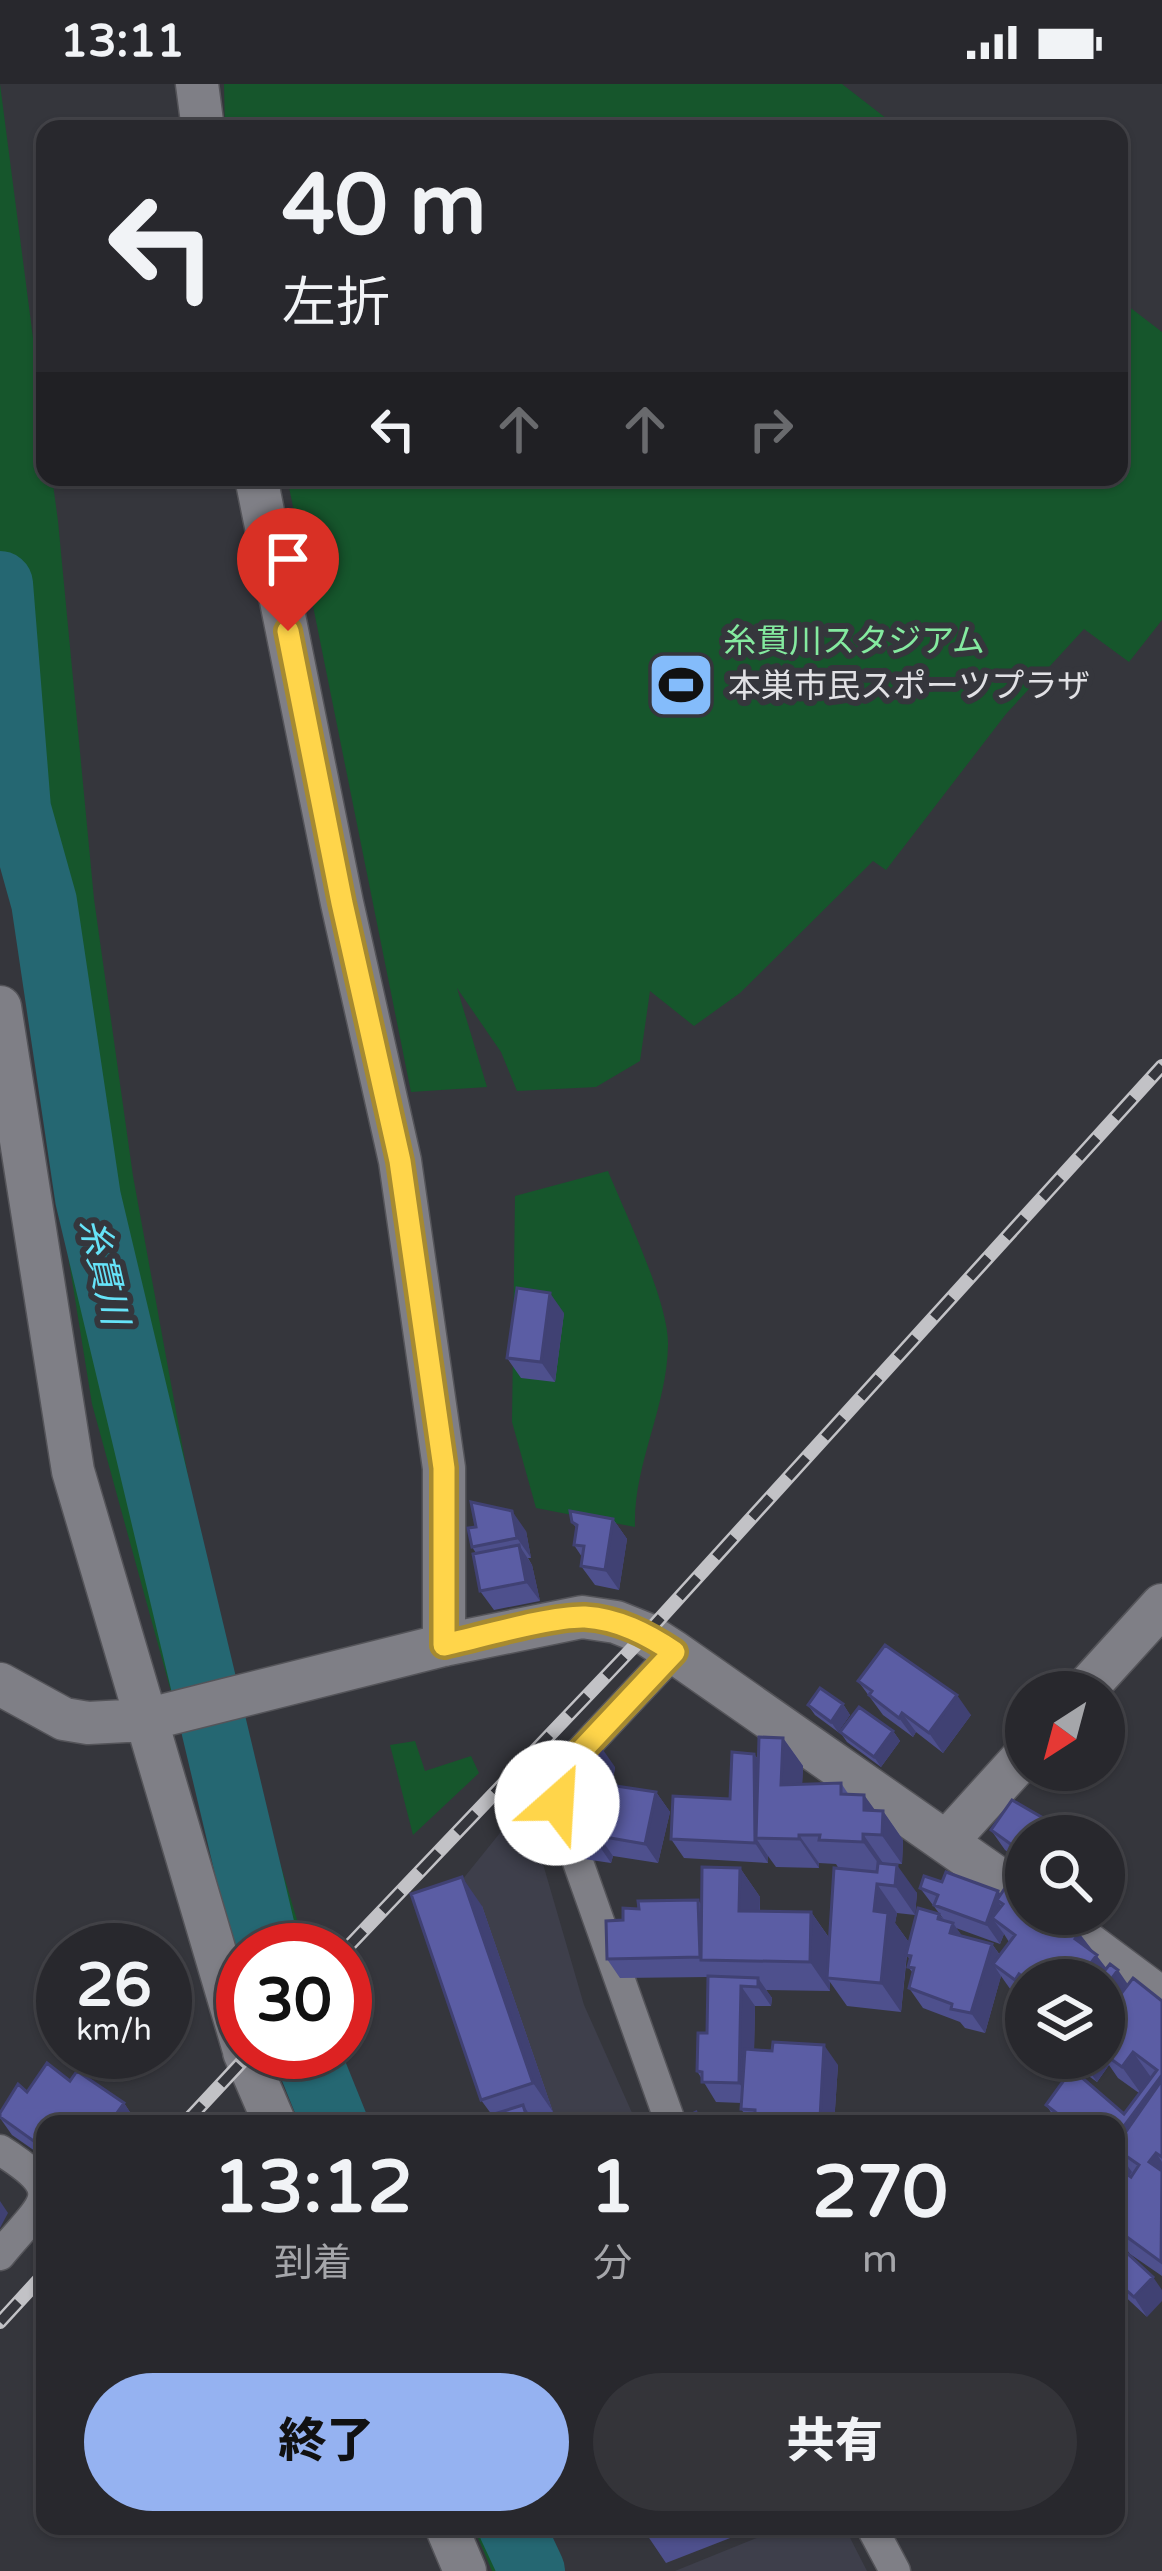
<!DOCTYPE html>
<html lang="ja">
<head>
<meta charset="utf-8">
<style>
  :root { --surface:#28282d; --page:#343439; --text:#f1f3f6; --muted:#a5a6aa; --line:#444449; --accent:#95b2f1 }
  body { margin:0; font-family:"Varela Round","Noto Sans JP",sans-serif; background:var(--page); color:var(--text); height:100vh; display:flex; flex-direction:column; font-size:45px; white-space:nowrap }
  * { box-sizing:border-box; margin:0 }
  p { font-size:39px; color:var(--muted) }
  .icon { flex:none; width:66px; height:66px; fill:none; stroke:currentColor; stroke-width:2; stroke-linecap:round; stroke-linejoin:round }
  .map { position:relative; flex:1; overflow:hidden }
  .side { position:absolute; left:36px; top:2031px; width:1089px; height:420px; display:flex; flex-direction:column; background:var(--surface); border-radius:24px; box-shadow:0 3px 9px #0004,0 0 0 3px var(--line) }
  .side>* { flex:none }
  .top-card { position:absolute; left:36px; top:36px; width:1092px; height:366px; border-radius:24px; box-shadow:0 3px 9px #0004,0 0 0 3px var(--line); background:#28282d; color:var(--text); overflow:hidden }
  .needle { width:78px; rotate:216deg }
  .fabs { position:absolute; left:1005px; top:1587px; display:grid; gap:24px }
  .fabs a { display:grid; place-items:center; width:120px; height:120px; border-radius:50%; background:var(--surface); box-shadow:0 3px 9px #0004,0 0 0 3px var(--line); font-size:60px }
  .speed { position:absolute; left:36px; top:1839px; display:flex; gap:24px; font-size:60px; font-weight:700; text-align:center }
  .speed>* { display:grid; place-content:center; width:156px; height:156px; border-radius:50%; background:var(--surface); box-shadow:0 3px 9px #0004,0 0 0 3px var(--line); line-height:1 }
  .speed small { font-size:30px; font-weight:400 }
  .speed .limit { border:18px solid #d22; background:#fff; color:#111 }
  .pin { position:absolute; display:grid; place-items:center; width:102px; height:102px; color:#fff; margin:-123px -51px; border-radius:50% 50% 50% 0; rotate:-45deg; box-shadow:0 0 12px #0007 }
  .pin .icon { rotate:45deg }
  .me { position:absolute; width:132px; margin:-66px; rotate:26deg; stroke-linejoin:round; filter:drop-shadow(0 0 9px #0008) }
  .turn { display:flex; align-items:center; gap:42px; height:252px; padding:0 48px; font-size:54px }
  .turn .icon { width:156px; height:156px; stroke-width:2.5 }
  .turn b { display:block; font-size:84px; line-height:102px }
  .lanes { display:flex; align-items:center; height:114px; padding:0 48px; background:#0003; justify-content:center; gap:60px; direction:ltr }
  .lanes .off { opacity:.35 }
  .eta { display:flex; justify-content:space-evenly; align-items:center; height:204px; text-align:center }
  .eta b { font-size:72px; font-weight:800; line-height:84px }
  .action { display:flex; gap:24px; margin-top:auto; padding:24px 48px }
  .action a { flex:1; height:138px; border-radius:72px; background:var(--accent); color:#111; font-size:48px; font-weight:800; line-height:138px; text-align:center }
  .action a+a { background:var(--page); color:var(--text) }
  .status { display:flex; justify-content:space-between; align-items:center; height:84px; padding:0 60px; background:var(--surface); direction:ltr }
  .status svg { height:33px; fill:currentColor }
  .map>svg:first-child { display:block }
  .built { fill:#3e3f4b }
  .green { fill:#16562c }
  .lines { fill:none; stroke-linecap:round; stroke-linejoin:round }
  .river { stroke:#256772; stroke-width:66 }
  .street-casing { stroke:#545459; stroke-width:33 }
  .secondary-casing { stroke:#545459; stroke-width:45 }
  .street { stroke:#7f7f86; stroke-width:30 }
  .secondary { stroke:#7f7f86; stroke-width:42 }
  .rail-casing { stroke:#c2c2c6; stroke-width:14 }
  .rail { stroke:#35363c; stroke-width:9; stroke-dasharray:27; stroke-linecap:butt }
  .wall { fill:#4e508d; fill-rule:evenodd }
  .shaded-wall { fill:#404173 }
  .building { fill:#5b5da4; stroke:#404173; stroke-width:3 }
  .route-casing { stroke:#a68a30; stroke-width:30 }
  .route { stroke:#ffd54a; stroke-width:21 }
  .labels { text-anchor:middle; stroke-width:12; stroke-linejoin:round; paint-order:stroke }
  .park-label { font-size:33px; fill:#84ea9f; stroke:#35363c }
  .poi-label { font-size:33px; fill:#e1e1e5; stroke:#35363c; text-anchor:start }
  .water-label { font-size:36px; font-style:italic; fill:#66e3f8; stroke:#35363c }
</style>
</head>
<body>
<div class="status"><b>13:11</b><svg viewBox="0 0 49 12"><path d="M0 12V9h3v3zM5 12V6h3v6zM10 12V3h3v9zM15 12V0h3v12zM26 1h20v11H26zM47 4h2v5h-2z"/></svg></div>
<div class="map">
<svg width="1162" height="2487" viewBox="0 0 1162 2487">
  <rect width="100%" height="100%" fill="#35363c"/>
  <path class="built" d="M 525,1718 L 584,1921 L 637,2040 L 494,2040 L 429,1837 Z
    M 786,2442 L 844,2442 L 867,2487 L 675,2487 Z"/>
  <path class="green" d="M 0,0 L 45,346 L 45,393 L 52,393 L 58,437 L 94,815 L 133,1092 L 225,1595 L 306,1866 L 243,1866 L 243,1870 L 92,1320 L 0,750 Z
    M 224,0 L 842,0 L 900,45 L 225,45 Z
    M 1119,215 L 1162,248 L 1162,536 L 1129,578 L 1084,545 L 1006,630 L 886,786 L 873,777 L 740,909 L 694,942 L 650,907 L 640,977 L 596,1003 L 517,1007 L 501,968 L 457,904 L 487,1003 L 411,1008 L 287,393 L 1119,393 Z
    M 608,1087 C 625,1129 669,1218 668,1261 C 667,1324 633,1381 635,1443 L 536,1424 L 512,1338 L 515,1112 Z
    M 415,1657 L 425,1687 L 471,1672 L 479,1689 L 413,1751 L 390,1661 Z
    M 280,1968 L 341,1968 L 367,2040 L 308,2040 Z
    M 473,2442 L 539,2442 L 559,2487 L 492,2487 Z"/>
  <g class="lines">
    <path class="river" d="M 0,500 L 18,725 L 44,818 L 88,1114 L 267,1866
      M 312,1983 L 335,2040
      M 511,2442 L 532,2487"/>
    <g class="street-casing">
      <path id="street" d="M 671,2040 L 557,1719 L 567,1682 L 674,1568
        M 0,2066 C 70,2110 44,2117 0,2171
        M 871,2442 L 895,2487"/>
    </g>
    <g class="secondary-casing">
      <path id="secondary" d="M 197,0 L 203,45
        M 256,393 L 342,819 L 400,1077 L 444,1384 L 444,1561
        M 0,923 L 73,1387 L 243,1963
        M 0,1600 L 64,1635 L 88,1639 L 145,1636 L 444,1561 L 582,1533 L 616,1538 L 646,1550 L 674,1568 L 1026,1814
        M 1083,1608 L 1162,1521
        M 948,1756 L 1026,1670
        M 1048,1830 L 1162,1915
        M 244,1968 L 275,2040
        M 446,2442 L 465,2487"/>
    </g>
    <use href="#street" class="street"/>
    <use href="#secondary" class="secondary"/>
    <g class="rail-casing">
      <path id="rail" d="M 345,1866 L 646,1550 L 1162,982
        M 184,2040 L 251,1968
        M 0,2238 L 45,2189"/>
    </g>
    <use href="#rail" class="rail"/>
  </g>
  <path class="wall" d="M 564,1229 L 555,1298 L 521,1294 L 507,1274 Z
    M 613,1435 L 627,1455 L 619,1506 L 595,1501 L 581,1482 L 582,1473 L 574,1461 L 577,1445 L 572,1438 Z
    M 526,1447 L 531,1474 L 528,1474 L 532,1481 L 540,1517 L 494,1526 L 480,1507 L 476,1469 L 472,1463 Z
    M 858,1597 L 971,1631 L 943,1669 L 916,1648 L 913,1653 L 883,1631 Z
    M 843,1620 L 850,1631 L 838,1648 L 815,1631 L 808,1621 Z
    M 893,1647 L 900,1657 L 881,1683 L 847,1658 L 840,1648 Z
    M 783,1654 L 803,1682 L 802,1700 L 841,1699 L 849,1711 L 864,1711 L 875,1727 L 883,1727 L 903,1756 L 902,1780 L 883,1779 L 917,1809 L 915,1831 L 897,1829 L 895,1839 L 908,1857 L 907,1867 L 939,1830 L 945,1837 L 920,1804 L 942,1798 L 998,1807 L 1001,1810 L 1079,1849 L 1107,1885 L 1128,1900 L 1162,1917 L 1162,2192 L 1130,2170 L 1116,2152 L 1116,2040 L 1059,2040 L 1046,2021 L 1067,1992 L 1058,1982 L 1051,1990 L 1030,1974 L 1104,1974 L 1104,1896 L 1026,1896 L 1026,1918 L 1013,1909 L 1001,1892 L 985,1949 L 965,1944 L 960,1938 L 923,1924 L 909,1904 L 913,1889 L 908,1883 L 910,1876 L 907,1871 L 901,1928 L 847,1922 L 830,1898 L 830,1907 L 766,1906 L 772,1914 L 771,1922 L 755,1922 L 754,1966 L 838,1981 L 834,2040 L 752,2040 L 741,2025 L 742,2019 L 716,2018 L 697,1987 L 707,1949 L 708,1893 L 620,1894 L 607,1875 L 623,1836 L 639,1825 L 698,1816 L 701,1820 L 740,1784 L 760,1813 L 760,1827 L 811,1828 L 830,1855 L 839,1785 L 836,1780 L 819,1779 L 819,1784 L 776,1783 L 768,1772 L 768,1779 L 684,1774 L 671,1755 L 730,1715 L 754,1670 L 758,1675 ZM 956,1844 L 1000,1860 L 1004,1850 L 1009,1858 L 1000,1871 L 992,1860 L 962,1852 ZM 1109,1981 L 1118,1994 L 1139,2009 L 1124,2030 L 1080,1992 L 1083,1988 L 1097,1998 Z
    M 615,1683 L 612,1701 L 656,1708 L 670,1728 L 658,1779 L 613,1772 L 611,1779 L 584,1775 L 570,1755 L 579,1699 L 571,1688 Z
    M 1062,1745 L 1067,1752 L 1026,1752 L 1026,1781 L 1005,1766 L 991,1746 Z
    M 482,1822 L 553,2028 L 532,2034 L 536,2040 L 494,2040 L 492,2031 L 481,2016 Z
    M 1026,1930 L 1026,1968 L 1012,1947 Z
    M 70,1997 L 124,2019 L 137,2039 L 45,2040 L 45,2074 L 12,2051 L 0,2034 L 0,2029 L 27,2008 Z
    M 1116,2159 L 1147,2233 L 1116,2204 Z
    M 641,2442 L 761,2442 L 666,2479 Z"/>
  <path class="shaded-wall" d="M 550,1209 L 564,1229 L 555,1298 L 541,1278 Z
    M 512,1427 L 526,1447 L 531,1474 L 517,1454 Z
    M 613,1435 L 627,1455 L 619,1506 L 605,1486 Z
    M 519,1461 L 532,1481 L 540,1517 L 526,1498 Z
    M 957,1611 L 971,1631 L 943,1669 L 929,1649 Z
    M 843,1620 L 850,1631 L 838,1648 L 831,1638 Z
    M 902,1629 L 916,1648 L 913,1653 L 899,1634 Z
    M 893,1647 L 900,1657 L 881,1683 L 874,1673 Z
    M 783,1654 L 803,1682 L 801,1729 L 781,1701 Z
    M 601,1663 L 615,1683 L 610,1719 L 596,1699 Z
    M 754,1670 L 768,1689 L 756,1754 L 768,1772 L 768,1779 L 755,1759 Z
    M 656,1708 L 670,1728 L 658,1779 L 645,1760 Z
    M 864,1711 L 883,1737 L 883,1727 L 903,1756 L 902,1780 L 864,1726 Z
    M 863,1750 L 883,1779 L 883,1786 L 863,1758 Z
    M 799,1751 L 819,1779 L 819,1784 L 799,1755 Z
    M 599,1752 L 613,1772 L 611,1779 L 598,1760 Z
    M 897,1781 L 917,1809 L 915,1831 L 895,1802 Z
    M 740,1784 L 760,1813 L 759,1856 L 739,1827 Z
    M 462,1793 L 482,1822 L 553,2028 L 533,1999 Z
    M 877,1800 L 897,1829 L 895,1839 L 908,1857 L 901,1928 L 881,1899 L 874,1827 Z
    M 998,1807 L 1012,1826 L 997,1816 L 1009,1834 L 992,1834 L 1004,1850 L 1000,1860 L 986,1840 Z
    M 811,1828 L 831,1857 L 827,1894 L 830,1898 L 830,1907 L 810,1878 Z
    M 939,1830 L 951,1847 L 953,1839 L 967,1859 L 964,1869 L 938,1835 Z
    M 1079,1849 L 1113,1893 L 1118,1886 L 1138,1915 L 1104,1941 L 1104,1896 L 1085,1896 L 1075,1855 Z
    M 992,1860 L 1005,1879 L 993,1880 L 1001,1892 L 985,1949 L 971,1929 Z
    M 1019,1890 L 1026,1900 L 1026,1912 L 1015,1896 Z
    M 758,1894 L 772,1914 L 771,1922 L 758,1903 Z
    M 741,1902 L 755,1922 L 753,2019 L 739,1999 Z
    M 824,1961 L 838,1981 L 834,2040 L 824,2040 L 820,2034 Z
    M 1133,1968 L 1153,1996 L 1142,2011 L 1122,1983 Z
    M 1040,1974 L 1053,1974 L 1058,1982 L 1051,1990 Z
    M 1058,1974 L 1073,1974 L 1083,1988 L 1076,1999 Z
    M 1080,1974 L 1104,1974 L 1109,1981 L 1097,1998 Z
    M 1162,1991 L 1162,2047 L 1116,2065 L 1116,2053 Z
    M 124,2019 L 137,2039 L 109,2040 Z
    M 523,2021 L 536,2040 L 529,2040 Z
    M 41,2049 L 45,2055 L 45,2072 L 35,2058 Z
    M 1116,2066 L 1132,2088 L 1127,2095 L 1116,2080 Z
    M 1156,2069 L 1162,2078 L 1162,2097 L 1149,2078 Z
    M 0,2117 L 8,2129 L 0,2144 Z
    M 1153,2193 L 1162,2206 L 1162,2217 L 1147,2233 L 1134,2213 Z"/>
  <path class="building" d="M 517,1204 L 550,1209 L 541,1278 L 507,1274 Z
    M 471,1418 L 512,1427 L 517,1454 L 472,1463 L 468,1444 L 476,1443 Z
    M 570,1427 L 613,1435 L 605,1486 L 581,1482 L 584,1462 L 574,1461 L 577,1441 L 572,1438 Z
    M 519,1461 L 526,1498 L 480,1507 L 473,1470 Z
    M 885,1561 L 957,1611 L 929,1649 L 902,1629 L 899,1634 L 869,1611 L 872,1607 L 858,1597 Z
    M 820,1604 L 843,1620 L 831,1638 L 808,1621 Z
    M 859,1623 L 893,1647 L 874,1673 L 840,1648 Z
    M 759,1653 L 783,1654 L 781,1701 L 841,1699 L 841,1710 L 864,1711 L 864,1726 L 883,1727 L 882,1751 L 863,1750 L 863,1758 L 819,1756 L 820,1751 L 799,1751 L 799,1755 L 756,1754 Z
    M 576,1660 L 601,1663 L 596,1699 L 656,1708 L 645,1760 L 599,1752 L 598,1760 L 570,1755 L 580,1690 L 571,1688 Z
    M 732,1668 L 754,1670 L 755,1759 L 671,1755 L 673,1712 L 730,1715 Z
    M 1012,1716 L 1062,1745 L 1057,1752 L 1026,1752 L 1026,1771 L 991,1746 Z
    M 878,1779 L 897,1781 L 895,1802 L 877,1800 L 874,1827 L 888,1829 L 881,1899 L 827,1894 L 834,1784 L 877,1788 Z
    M 702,1783 L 740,1784 L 739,1827 L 811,1828 L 810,1878 L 701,1876 Z
    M 946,1788 L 998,1807 L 986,1840 L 934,1821 L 938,1811 L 920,1804 L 924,1792 L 942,1798 Z
    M 462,1793 L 533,1999 L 481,2016 L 411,1810 Z
    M 1009,1798 L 1026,1810 L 1026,1830 L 1053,1830 L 1079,1849 L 1075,1855 L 1097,1871 L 1090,1880 L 1095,1884 L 1085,1896 L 1027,1896 L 1019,1890 L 1015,1896 L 993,1880 L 1015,1851 L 992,1834 L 1003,1820 L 997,1816 Z
    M 698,1816 L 700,1873 L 607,1875 L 606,1837 L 623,1836 L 623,1824 L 639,1825 L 638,1817 Z
    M 918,1824 L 939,1830 L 938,1835 L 953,1839 L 950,1849 L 992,1860 L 971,1929 L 951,1925 L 952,1920 L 909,1904 L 914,1884 L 908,1883 L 911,1872 L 906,1871 Z
    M 108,1850 L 129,1866 L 96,1866 Z
    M 1110,1880 L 1118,1886 L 1104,1905 L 1104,1896 L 1097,1896 Z
    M 708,1892 L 758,1894 L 758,1903 L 741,1902 L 739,1999 L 702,1998 L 702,1988 L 697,1987 L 698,1949 L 707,1949 Z
    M 1133,1894 L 1162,1917 L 1162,1991 L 1116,2053 L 1116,2040 L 1071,2040 L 1046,2021 L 1072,1985 L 1124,2030 L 1157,1986 L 1133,1968 L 1122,1983 L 1104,1970 L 1104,1932 Z
    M 1025,1929 L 1026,1930 L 1026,1958 L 1012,1947 Z
    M 773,1958 L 824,1961 L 820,2034 L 755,2030 L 755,2026 L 741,2025 L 745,1965 L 772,1967 Z
    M 47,1979 L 70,1997 L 77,1987 L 124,2019 L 109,2040 L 45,2040 L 45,2052 L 41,2049 L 35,2058 L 0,2033 L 0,2029 L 18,2000 L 27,2008 Z
    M 1162,1996 L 1162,2073 L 1156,2069 L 1149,2078 L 1162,2087 L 1161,2178 L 1116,2145 L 1116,2082 L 1131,2093 L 1139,2081 L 1116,2065 L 1116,2062 Z
    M 523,2021 L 529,2040 L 494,2040 L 491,2031 Z
    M 696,2028 L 701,2040 L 682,2040 L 680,2036 Z
    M 1116,2159 L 1153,2193 L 1134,2213 L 1116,2197 Z"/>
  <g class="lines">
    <g class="route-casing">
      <path id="route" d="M 288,547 L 342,819 L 400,1077 L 444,1384 L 444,1561 C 480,1553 552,1532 585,1533 C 618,1535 647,1550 674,1568 L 567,1682 L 557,1719"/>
    </g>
    <use href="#route" class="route"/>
  </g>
  <defs>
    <g id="stadium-square" transform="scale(3.45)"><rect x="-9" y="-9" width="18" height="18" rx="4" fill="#84bcfb" stroke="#35363c"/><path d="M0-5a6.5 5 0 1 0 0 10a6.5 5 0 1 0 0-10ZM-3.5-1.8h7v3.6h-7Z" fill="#111"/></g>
  </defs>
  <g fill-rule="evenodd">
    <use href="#stadium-square" x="681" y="601"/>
  </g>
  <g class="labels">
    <g class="park-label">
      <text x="854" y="568">糸貫川スタジアム</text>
    </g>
    <g class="poi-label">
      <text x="728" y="613">本巣市民スポーツプラザ</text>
    </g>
    <g class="water-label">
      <text transform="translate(105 1187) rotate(77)" y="13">糸貫川</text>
    </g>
  </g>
</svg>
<div class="fabs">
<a><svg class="needle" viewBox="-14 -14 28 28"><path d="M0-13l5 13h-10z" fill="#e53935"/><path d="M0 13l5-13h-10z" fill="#a5a6aa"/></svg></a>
<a><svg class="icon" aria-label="search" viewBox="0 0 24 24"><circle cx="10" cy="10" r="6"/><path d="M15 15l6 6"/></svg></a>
<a><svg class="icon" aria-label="layers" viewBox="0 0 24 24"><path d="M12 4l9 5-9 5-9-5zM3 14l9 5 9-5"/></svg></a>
</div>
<div class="speed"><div>26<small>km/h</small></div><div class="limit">30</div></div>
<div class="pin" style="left:288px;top:547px;background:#d93025"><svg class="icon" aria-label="arrive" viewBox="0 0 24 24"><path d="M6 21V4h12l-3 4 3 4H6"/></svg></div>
<svg class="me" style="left:557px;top:1719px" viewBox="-20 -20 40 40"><circle r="19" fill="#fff"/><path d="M0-13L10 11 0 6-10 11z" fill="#ffd54a"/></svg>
<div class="top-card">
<div class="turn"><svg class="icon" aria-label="left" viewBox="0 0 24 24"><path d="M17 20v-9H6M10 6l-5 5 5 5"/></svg><div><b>40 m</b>左折</div></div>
<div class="lanes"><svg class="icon" aria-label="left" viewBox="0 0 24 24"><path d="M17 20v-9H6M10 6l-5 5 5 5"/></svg><svg class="icon off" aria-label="ahead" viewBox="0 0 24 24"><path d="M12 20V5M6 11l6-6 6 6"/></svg><svg class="icon off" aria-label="ahead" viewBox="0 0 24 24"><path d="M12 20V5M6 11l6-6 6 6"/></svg><svg class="icon off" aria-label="right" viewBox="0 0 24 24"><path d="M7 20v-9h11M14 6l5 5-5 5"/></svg></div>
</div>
<section class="side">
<div class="eta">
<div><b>13:12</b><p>到着</p></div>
<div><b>1</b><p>分</p></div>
<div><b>270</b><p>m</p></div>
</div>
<div class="action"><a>終了</a><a>共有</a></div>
</section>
</div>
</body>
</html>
